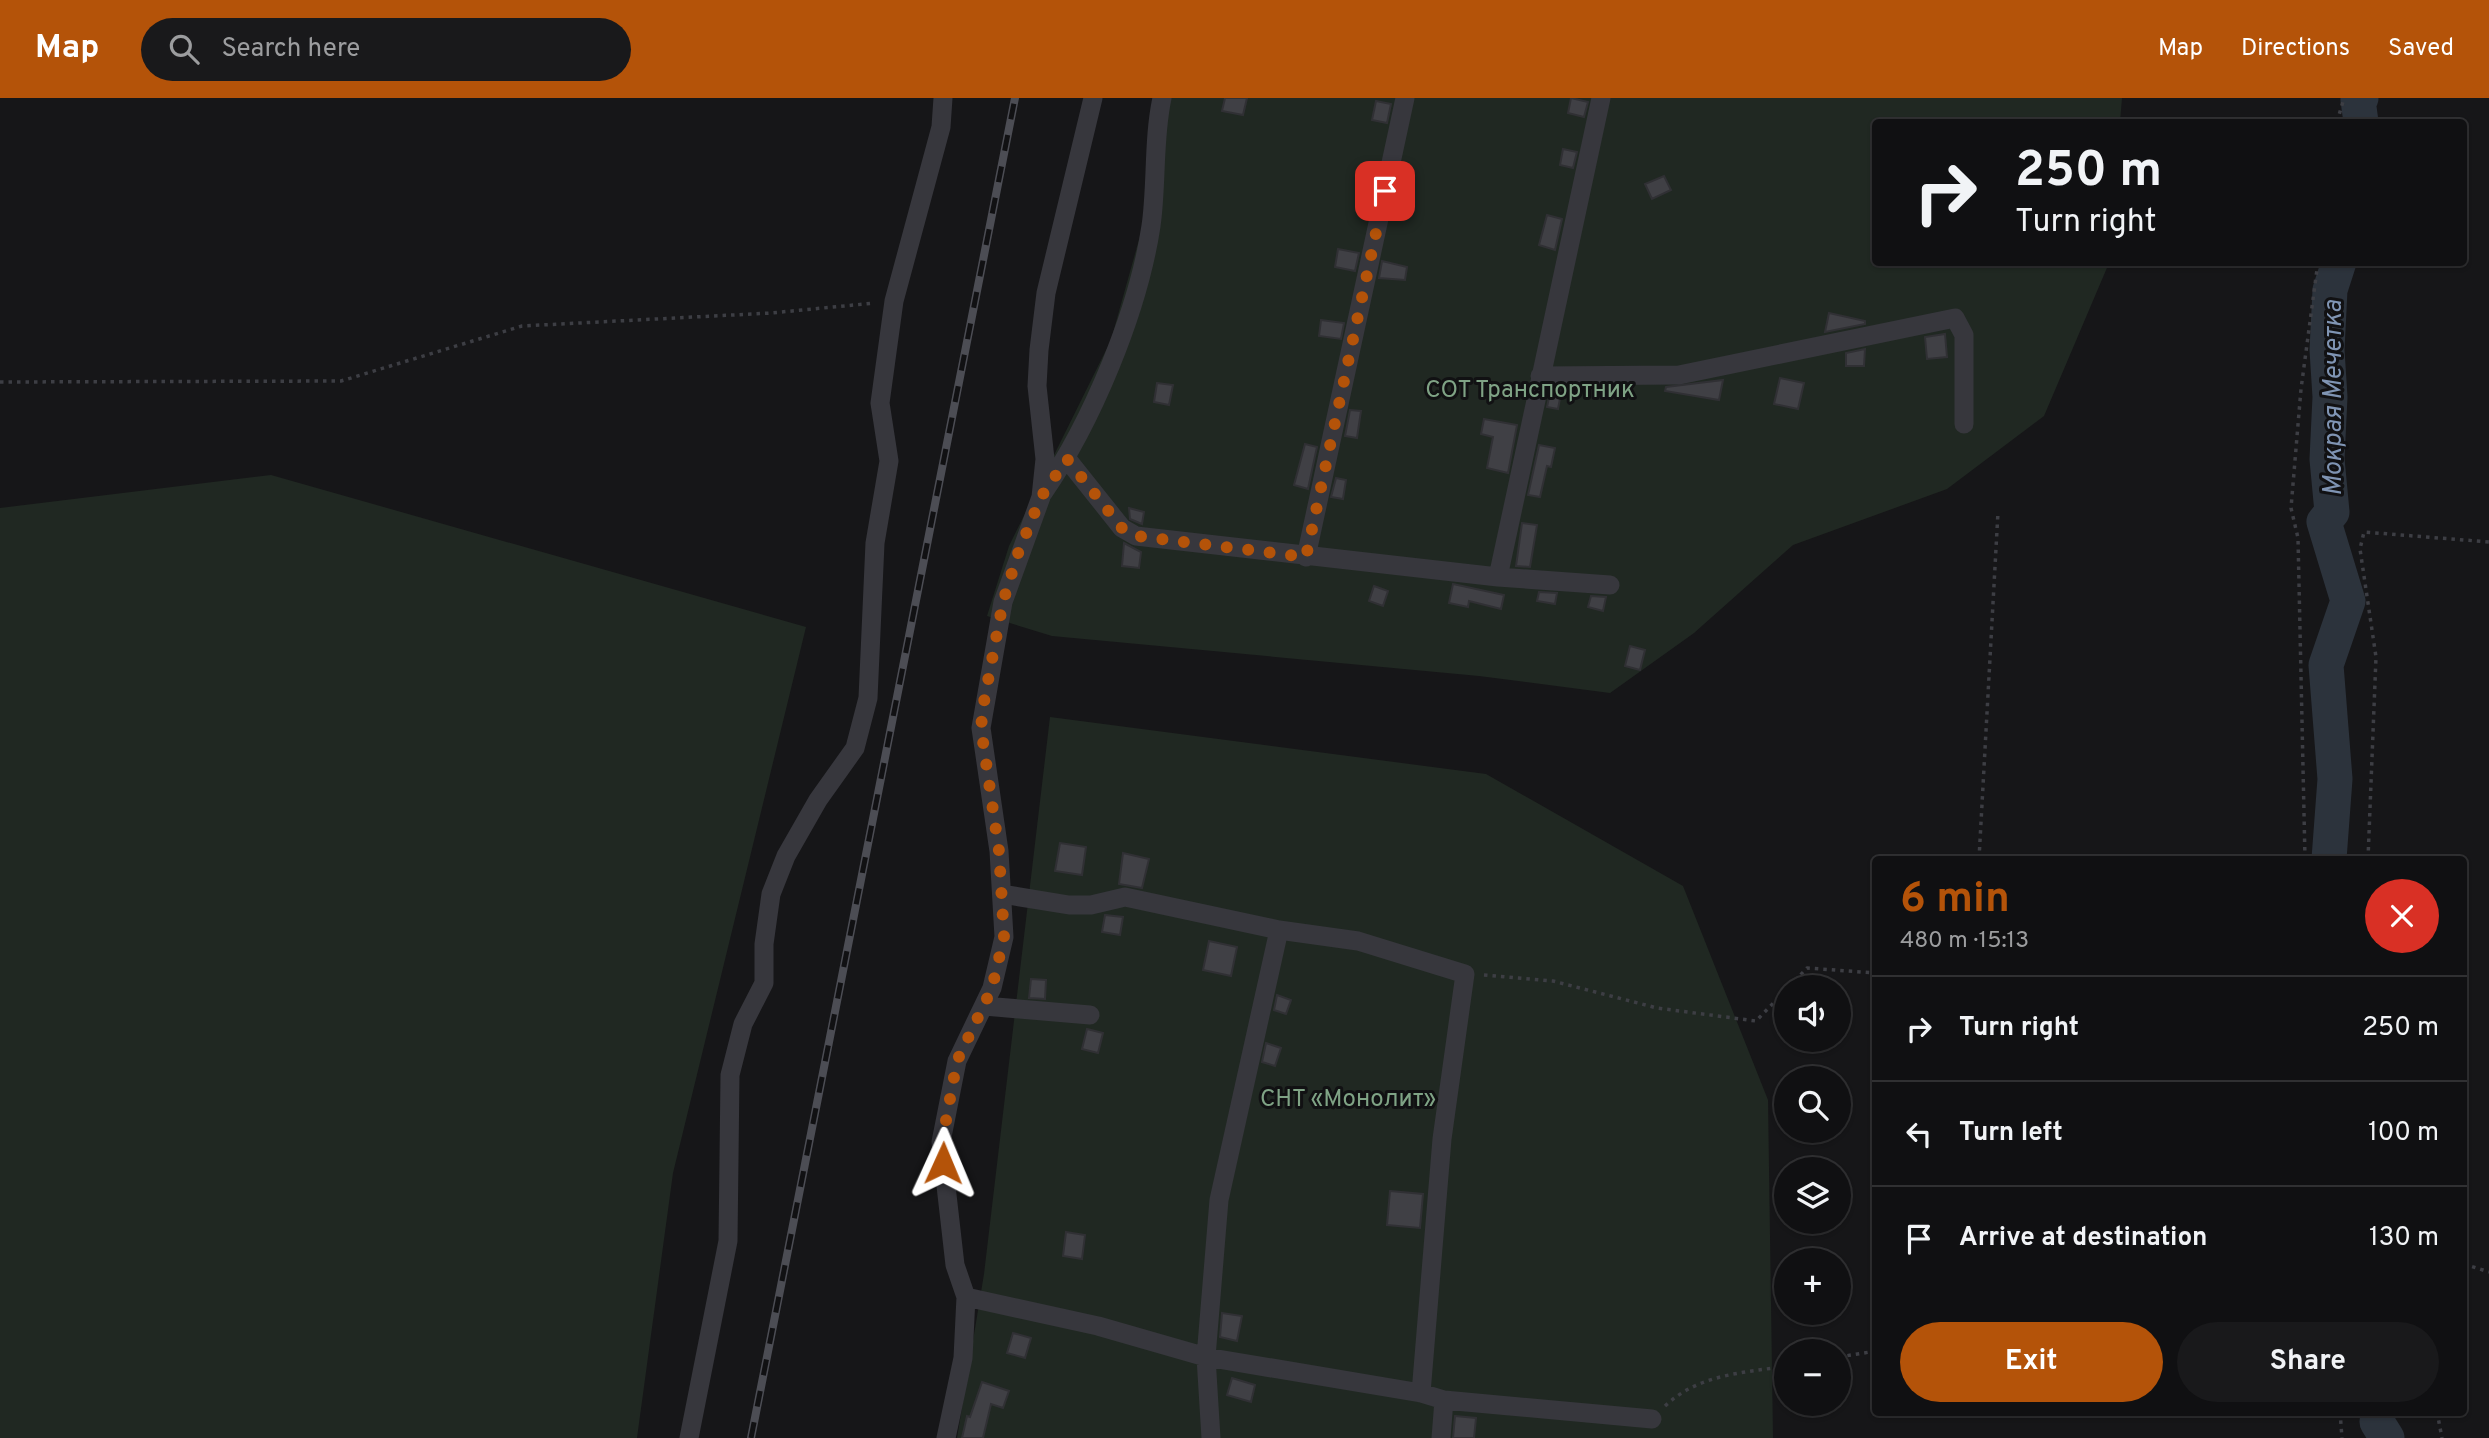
<!DOCTYPE html>
<html lang="en">
<head>
<meta charset="utf-8">
<style>
  :root { --surface:#101012; --page:#19191b; --text:#f1f3f6; --muted:#9c9d9f; --line:#303032; --accent:#b45309 }
  body { margin:0; font-family:Overpass,sans-serif; background:var(--page); color:var(--text); height:100vh; display:flex; flex-direction:column; font-size:26px; white-space:nowrap }
  * { box-sizing:border-box; margin:0 }
  p { font-size:23px; color:var(--muted) }
  .icon { flex:none; width:38px; height:38px; fill:none; stroke:currentColor; stroke-width:2; stroke-linecap:round; stroke-linejoin:round }
  .map { position:relative; flex:1; overflow:hidden }
  .panel { position:absolute; left:1872px; top:758px; width:595px; height:560px; display:flex; flex-direction:column; background:var(--surface); border-radius:7px; box-shadow:0 2px 5px #0004,0 0 0 2px var(--line) }
  .panel>* { flex:none }
  .hud { position:absolute; left:1872px; top:21px; width:595px; height:147px; border-radius:7px; box-shadow:0 2px 5px #0004,0 0 0 2px var(--line); background:#101012; color:var(--text); overflow:hidden }
  .fabs { position:absolute; left:1774px; top:877px; display:grid; gap:14px }
  .fabs a { display:grid; place-items:center; width:77px; height:77px; border-radius:50%; background:var(--surface); box-shadow:0 2px 5px #0004,0 0 0 2px var(--line); font-size:35px }
  .pin { position:absolute; display:grid; place-items:center; width:60px; height:60px; color:#fff; margin:-30px; border-radius:14px; box-shadow:0 4px 10px #0006 }
  .me { position:absolute; width:77px; margin:-38px; rotate:1deg; stroke-linejoin:round; filter:drop-shadow(0 0 5px #0008) }
  .turn { display:flex; align-items:center; gap:24px; height:147px; padding:0 28px; font-size:32px }
  .turn .icon { width:91px; height:91px; stroke-width:2.5 }
  .turn b { display:block; font-size:49px; line-height:60px }
  .round { display:grid; place-items:center; flex:none; width:74px; height:74px; border-radius:37px; background:var(--page) }
  .head { display:flex; align-items:center; justify-content:space-between; height:119px; padding:0 28px }
  h1 { font-size:42px; font-weight:700; line-height:52px; color:var(--accent) }
  .button { display:flex; gap:14px; margin-top:auto; padding:14px 28px }
  .button a { flex:1; height:80px; border-radius:42px; background:var(--accent); color:#fff; font-size:28px; font-weight:700; line-height:80px; text-align:center }
  .button a+a { background:var(--page); color:var(--text) }
  ul { padding:0; list-style:none }
  li { display:flex; align-items:center; gap:21px; height:105px; padding:0 28px; border-top:2px solid var(--line) }
  li div { flex:1 }
  li b { display:block; font-size:26px }
  li em { font-style:normal }
  header { display:flex; align-items:center; gap:42px; box-sizing:border-box; height:98px; padding:0 35px; background:var(--accent); color:#fff }
  header strong { font-size:33px }
  nav { display:flex; gap:38px; margin-inline-start:auto; font-size:24px }
  .search { width:490px; height:63px; background:var(--page); display:flex; align-items:center; gap:18px; box-sizing:border-box; padding:0 24px; border-radius:38px; color:var(--muted); font-size:26px }
  .map>svg:first-child { display:block }
  .green { fill:#202822 }
  .lines { fill:none; stroke-linecap:round; stroke-linejoin:round }
  .river { stroke:#2c333c; stroke-width:35 }
  .building { fill:#404045; stroke:#303034; stroke-width:2 }
  .path { stroke:#3d3e44; stroke-width:3.5; stroke-dasharray:3.5 5; stroke-linecap:butt }
  .minor { stroke:#37373d; stroke-width:19 }
  .rail-casing { stroke:#4c4d54; stroke-width:8 }
  .rail { stroke:#111113; stroke-width:5; stroke-dasharray:16; stroke-linecap:butt }
  .route { stroke:#b45309; stroke-width:12; stroke-dasharray:0 21.6 }
  .labels { text-anchor:middle; stroke-width:6; stroke-linejoin:round; paint-order:stroke }
  .park-label { font-size:24px; fill:#7fa385; stroke:#111113 }
  .water-label { font-size:26px; font-style:italic; fill:#7f94b3; stroke:#111113 }
</style>
</head>
<body>
<header>
<strong>Map</strong>
<div class="search"><svg class="icon" aria-label="search" viewBox="0 0 24 24"><circle cx="10" cy="10" r="6"/><path d="M15 15l6 6"/></svg>Search here</div>
<nav><a>Map</a><a>Directions</a><a>Saved</a></nav>
</header>
<div class="map">
<svg width="2489" height="1340" viewBox="0 0 2489 1340">
  <rect width="100%" height="100%" fill="#161618"/>
  <path class="green" d="M 1154,0 L 2122,0 L 2120,24 L 1876,24 L 1876,164 L 2109,165 L 2044,318 L 1947,391 L 1793,447 L 1694,535 L 1610,595 L 1479,578 L 1052,538 L 987,518 L 1009,448 L 1111,242 L 1145,120 Z
    M 271,377 L 806,529 L 673,1075 L 637,1340 L 0,1340 L 0,410 Z
    M 1050,619 L 1486,676 L 1683,788 L 1768,1002 L 1773,1340 L 957,1340 L 984,1176 Z"/>
  <g class="lines">
    <path class="river" d="M 2361,0 L 2358,2 L 2361,24
      M 2329,761 L 2335,681 L 2326,567 L 2348,503 L 2324,424 L 2332,414 L 2327,361 L 2330,299 L 2327,252 L 2330,192 L 2339,164
      M 2378,1314 L 2377,1324 L 2387,1340"/>
  </g>
  <path class="building" d="M 1225,0 L 1247,0 L 1243,17 L 1222,13 Z
    M 1571,0 L 1588,4 L 1584,19 L 1568,15 Z
    M 1376,3 L 1391,6 L 1387,25 L 1372,22 Z
    M 1563,51 L 1577,54 L 1573,70 L 1560,67 Z
    M 1664,78 L 1671,92 L 1652,101 L 1645,86 Z
    M 1547,117 L 1562,121 L 1555,152 L 1539,147 Z
    M 1338,151 L 1359,155 L 1355,173 L 1335,169 Z
    M 1382,163 L 1407,169 L 1405,182 L 1379,180 Z
    M 1829,215 L 1865,223 L 1865,226 L 1825,234 Z
    M 1321,222 L 1344,225 L 1341,241 L 1319,238 Z
    M 1945,236 L 1947,259 L 1927,261 L 1925,239 Z
    M 1865,251 L 1864,268 L 1846,268 L 1846,255 Z
    M 1780,280 L 1804,285 L 1798,311 L 1774,306 Z
    M 1723,282 L 1719,302 L 1665,293 L 1666,289 Z
    M 1157,285 L 1173,287 L 1169,307 L 1154,304 Z
    M 1551,290 L 1562,290 L 1558,311 L 1547,309 Z
    M 1350,312 L 1361,313 L 1357,340 L 1345,338 Z
    M 1484,321 L 1517,327 L 1508,375 L 1487,370 L 1493,339 L 1481,336 Z
    M 1305,346 L 1317,349 L 1308,391 L 1294,387 Z
    M 1539,347 L 1555,350 L 1551,369 L 1547,368 L 1540,399 L 1528,397 Z
    M 1336,380 L 1346,382 L 1343,401 L 1331,399 Z
    M 1129,410 L 1144,414 L 1142,426 L 1130,421 Z
    M 1522,425 L 1537,427 L 1530,469 L 1516,468 Z
    M 1124,445 L 1141,454 L 1139,470 L 1122,468 Z
    M 1453,486 L 1504,497 L 1501,511 L 1469,503 L 1468,509 L 1449,505 Z
    M 1374,488 L 1388,493 L 1383,508 L 1369,503 Z
    M 1539,494 L 1557,495 L 1555,506 L 1537,503 Z
    M 1591,498 L 1606,499 L 1603,513 L 1588,509 Z
    M 1630,548 L 1645,552 L 1640,572 L 1625,568 Z
    M 1060,745 L 1086,749 L 1082,777 L 1055,773 Z
    M 1123,755 L 1149,761 L 1142,790 L 1119,786 Z
    M 1105,817 L 1123,819 L 1120,837 L 1102,834 Z
    M 1209,843 L 1237,849 L 1231,878 L 1203,872 Z
    M 1031,881 L 1046,882 L 1045,901 L 1029,900 Z
    M 1277,897 L 1291,902 L 1286,916 L 1274,912 Z
    M 1087,931 L 1103,935 L 1098,955 L 1082,951 Z
    M 1266,945 L 1281,950 L 1275,968 L 1262,964 Z
    M 1390,1093 L 1423,1096 L 1420,1130 L 1387,1127 Z
    M 1066,1134 L 1085,1137 L 1082,1161 L 1063,1158 Z
    M 1222,1215 L 1242,1218 L 1237,1243 L 1220,1239 Z
    M 1013,1235 L 1031,1240 L 1025,1260 L 1007,1255 Z
    M 1232,1280 L 1255,1287 L 1251,1304 L 1227,1297 Z
    M 982,1284 L 1009,1293 L 1003,1310 L 991,1306 L 983,1340 L 962,1340 L 967,1318 L 970,1319 Z
    M 1455,1318 L 1476,1320 L 1474,1340 L 1453,1340 Z"/>
  <g class="lines">
    <path class="path" d="M 2337,24 L 2344,0
      M 0,284 L 341,283 L 522,228 L 771,215 L 875,205
      M 1979,761 L 1998,414
      M 2305,761 L 2298,440 L 2291,410 L 2301,291 L 2318,164
      M 2368,761 L 2376,559 L 2360,451 L 2364,434 L 2489,444
      M 1484,877 L 1553,883 L 1657,910 L 1756,923 L 1787,891
      M 1789,889 L 1807,870 L 1876,875
      M 2464,1166 L 2489,1174
      M 1839,1259 L 1876,1253
      M 1665,1308 C 1699,1276 1742,1275 1787,1268
      M 2340,1314 L 2342,1340
      M 2437,1314 L 2442,1340"/>
    <path class="minor" d="M 1540,278 L 1679,277 L 1955,220 L 1964,237 L 1964,326
      M 1067,361 L 1122,430 L 1136,438 L 1498,479 L 1610,487
      M 1043,395 C 1092,324 1138,214 1151,128 C 1157,86 1153,42 1162,0
      M 1306,459 L 1405,0
      M 1498,479 L 1601,0
      M 1002,796 L 1069,807 L 1091,807 L 1125,799 L 1279,832 L 1358,843 L 1465,876 L 1442,1041 L 1421,1295
      M 984,908 L 1090,917
      M 966,1199 L 1098,1228 L 1206,1259 L 1421,1295 L 1444,1302 L 1652,1321
      M 689,1340 L 728,1143 L 730,977 L 743,926 L 764,885 L 764,846 L 771,796 L 786,758 L 818,702 L 855,650 L 868,600 L 875,445 L 889,363 L 880,305 L 894,203 L 941,29 L 943,0
      M 946,1340 L 963,1260 L 966,1199 L 955,1167 L 941,1044 L 957,963 L 992,890 L 1004,839 L 999,753 L 981,630 L 1003,504 L 1041,399 L 1045,361 L 1037,288 L 1039,252 L 1046,195 L 1093,0
      M 1211,1340 L 1206,1259 L 1219,1102 L 1279,832
      M 1441,1340 L 1444,1302"/>
    <g class="rail-casing">
      <path id="rail" d="M 751,1340 L 1015,0"/>
    </g>
    <use href="#rail" class="rail"/>
  </g>
  <g class="lines">
    <path class="route" d="M 943,1065 L 942,1044 L 957,963 L 992,890 L 1004,839 L 999,753 L 981,630 L 983,609 L 1003,504 L 1017,458 L 1041,399 L 1067,361 L 1122,430 L 1136,438 L 1306,459 L 1385,93"/>
  </g>
  <g class="labels">
    <g class="park-label">
      <text x="1530" y="299">СОТ Транспортник</text>
      <text x="1348" y="1008">СНТ «Монолит»</text>
    </g>
    <g class="water-label">
      <text transform="translate(2332 300) rotate(-90)" y="9">Мокрая Мечетка</text>
    </g>
  </g>
</svg>
<div class="fabs">
<a><svg class="icon" aria-label="sound" viewBox="0 0 24 24"><path d="M4 9h4l5-4v14l-5-4H4zM17 9q2 3 0 6"/></svg></a>
<a><svg class="icon" aria-label="search" viewBox="0 0 24 24"><circle cx="10" cy="10" r="6"/><path d="M15 15l6 6"/></svg></a>
<a><svg class="icon" aria-label="layers" viewBox="0 0 24 24"><path d="M12 4l9 5-9 5-9-5zM3 14l9 5 9-5"/></svg></a>
<a>+</a>
<a>−</a>
</div>
<div class="pin" style="left:1385px;top:93px;background:#d93025"><svg class="icon" aria-label="arrive" viewBox="0 0 24 24"><path d="M6 21V4h12l-3 4 3 4H6"/></svg></div>
<svg class="me" style="left:943px;top:1065px" viewBox="-20 -20 40 40"><path d="M0-17L14 15 0 8-14 15z" fill="#b45309" stroke="#fff" stroke-width="4"/></svg>
<div class="hud">
<div class="turn"><svg class="icon" aria-label="right" viewBox="0 0 24 24"><path d="M7 20v-9h11M14 6l5 5-5 5"/></svg><div><b>250 m</b>Turn right</div></div>
</div>
<section class="panel">
<div class="head"><div><h1>6 min</h1><p>480 m · 15:13</p></div><a class="round" style="background:#d93025;color:#fff"><svg class="icon" aria-label="close" viewBox="0 0 24 24"><path d="M6 6l12 12M18 6L6 18"/></svg></a></div>
<ul>
<li><svg class="icon" aria-label="right" viewBox="0 0 24 24"><path d="M7 20v-9h11M14 6l5 5-5 5"/></svg><div><b>Turn right</b></div><em>250 m</em></li>
<li><svg class="icon" aria-label="left" viewBox="0 0 24 24"><path d="M17 20v-9H6M10 6l-5 5 5 5"/></svg><div><b>Turn left</b></div><em>100 m</em></li>
<li><svg class="icon" aria-label="arrive" viewBox="0 0 24 24"><path d="M6 21V4h12l-3 4 3 4H6"/></svg><div><b>Arrive at destination</b></div><em>130 m</em></li>
</ul>
<div class="button"><a>Exit</a><a>Share</a></div>
</section>
</div>
</body>
</html>
